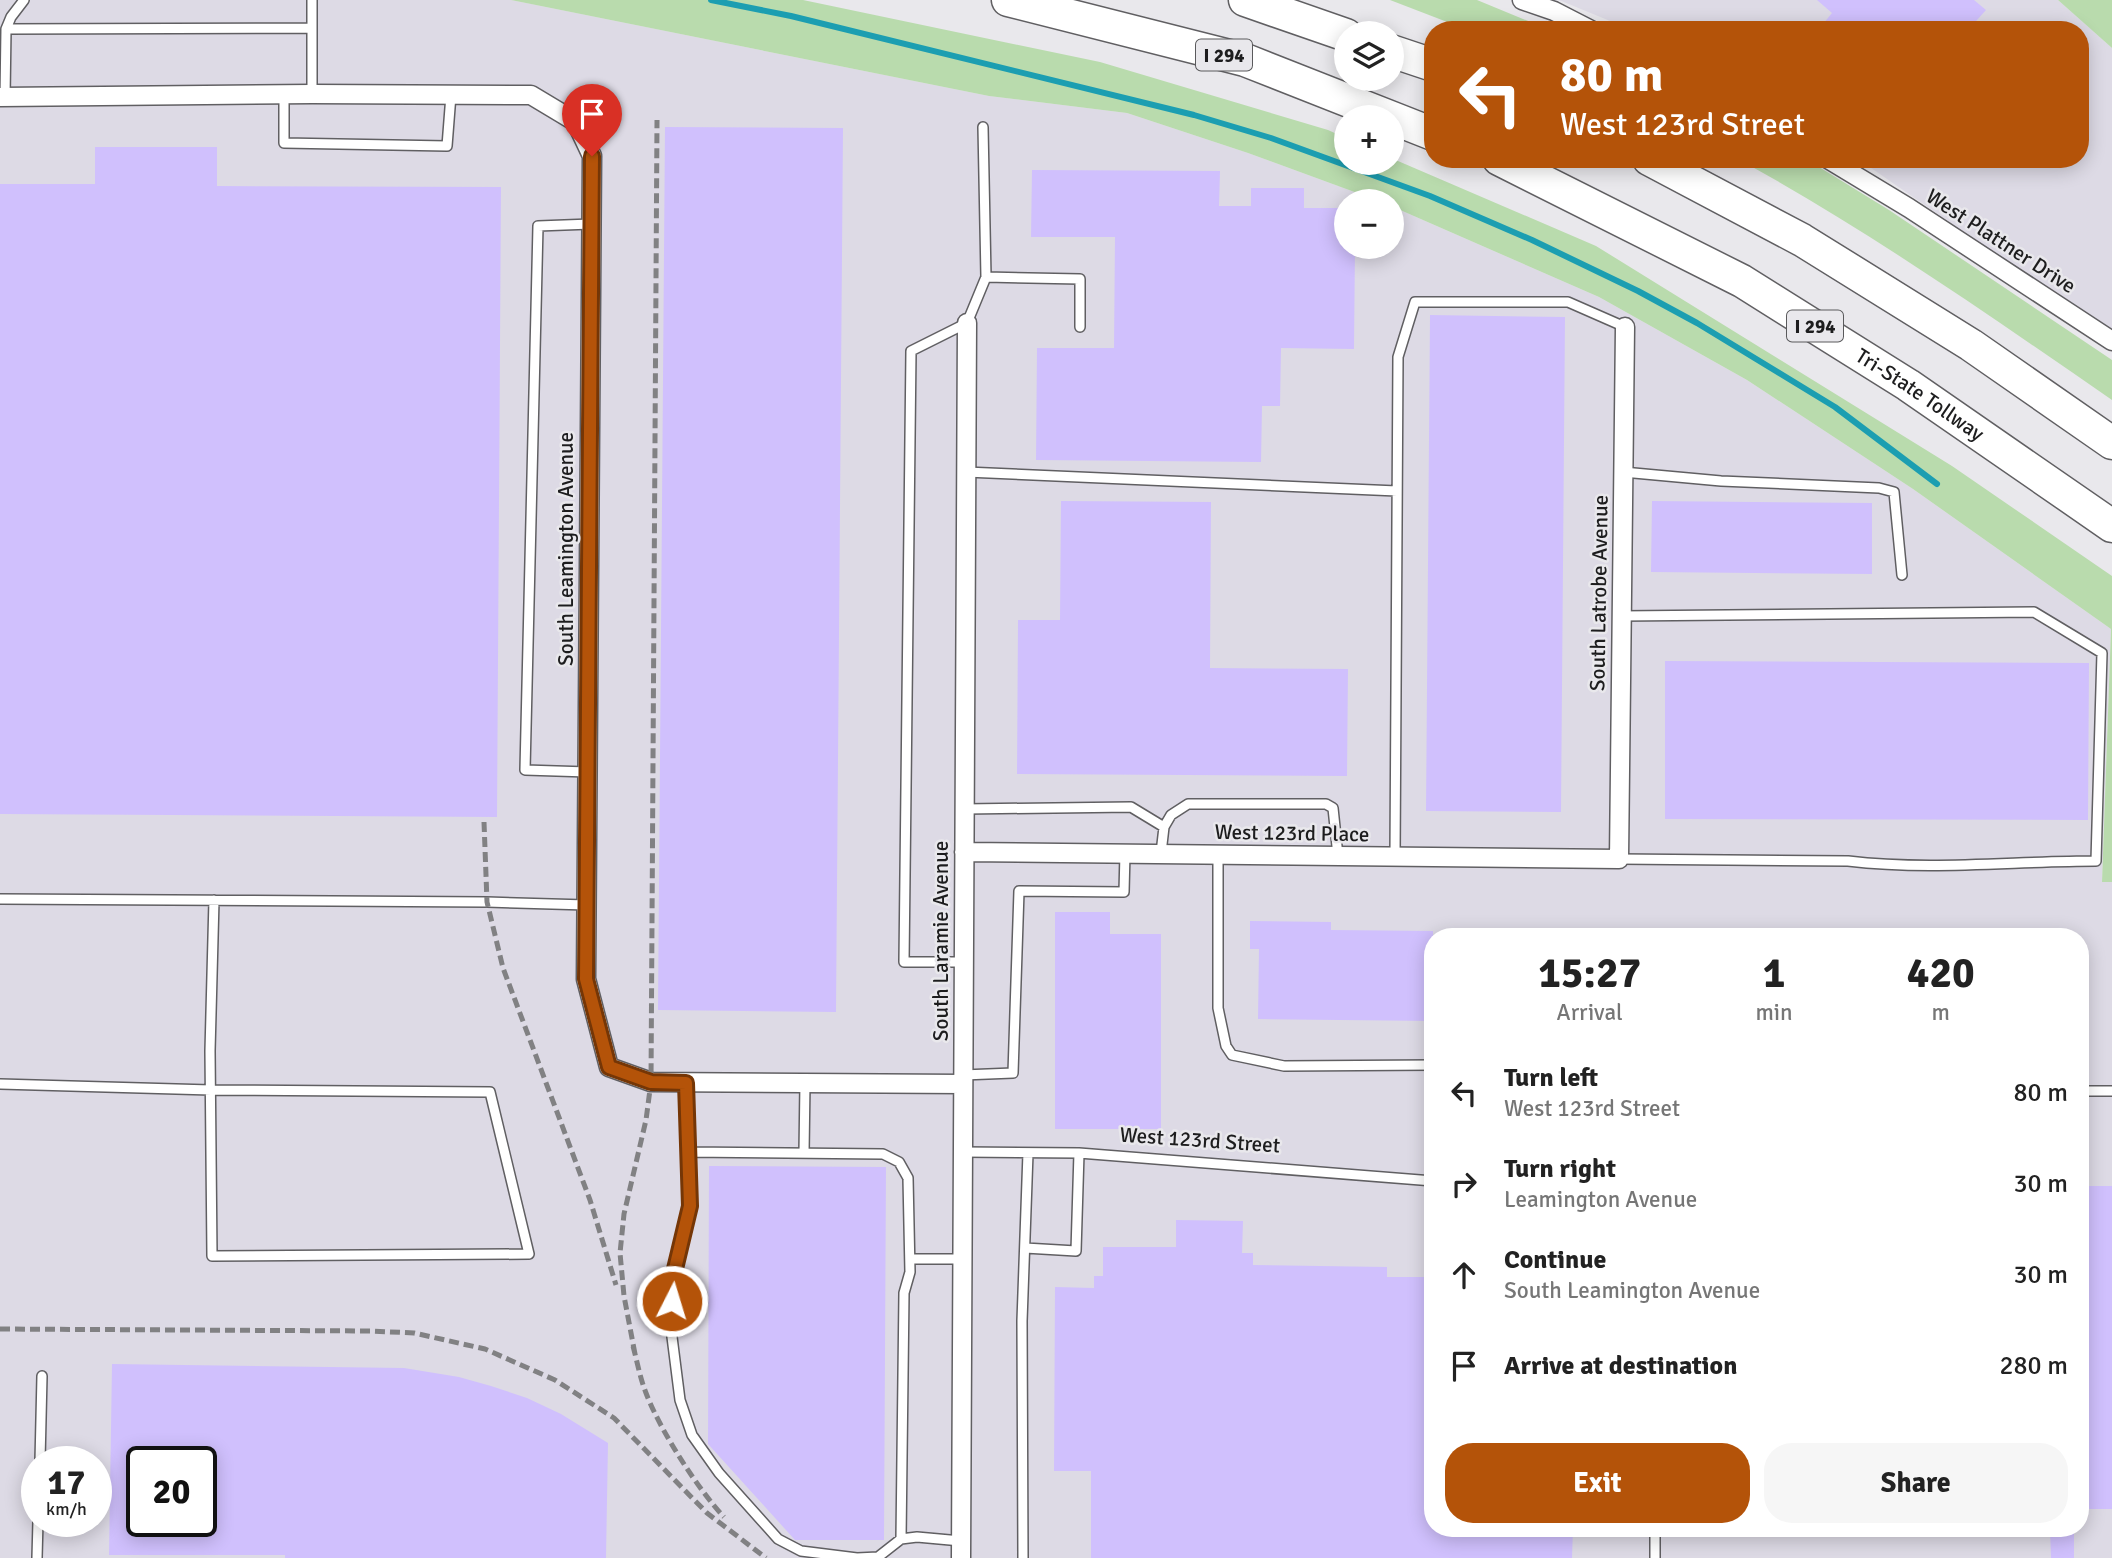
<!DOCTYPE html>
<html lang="en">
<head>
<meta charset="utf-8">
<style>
  :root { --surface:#fff; --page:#f6f6f6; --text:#222; --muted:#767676; --accent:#b45309 }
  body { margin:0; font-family:Signika,sans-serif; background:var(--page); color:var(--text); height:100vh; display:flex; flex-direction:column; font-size:26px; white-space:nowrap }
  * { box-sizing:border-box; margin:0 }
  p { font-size:23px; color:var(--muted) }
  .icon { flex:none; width:38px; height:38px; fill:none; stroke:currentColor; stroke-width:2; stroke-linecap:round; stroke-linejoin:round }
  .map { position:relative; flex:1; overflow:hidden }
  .details { position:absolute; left:1424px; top:928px; width:665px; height:609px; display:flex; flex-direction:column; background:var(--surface); border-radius:28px; box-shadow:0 4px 18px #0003 }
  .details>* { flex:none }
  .top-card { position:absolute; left:1424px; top:21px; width:665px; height:147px; border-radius:28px; box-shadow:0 4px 18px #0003; background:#b45309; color:#fff; overflow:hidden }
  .buttons { position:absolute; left:1334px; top:21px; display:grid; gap:14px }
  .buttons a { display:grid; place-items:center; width:70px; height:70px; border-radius:50%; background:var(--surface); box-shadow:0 4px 18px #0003; font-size:35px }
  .speed { position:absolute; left:21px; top:1446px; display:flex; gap:14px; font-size:35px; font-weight:700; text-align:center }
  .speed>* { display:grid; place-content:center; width:91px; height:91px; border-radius:50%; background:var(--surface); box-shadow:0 4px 18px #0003; line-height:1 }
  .speed small { font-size:18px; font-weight:400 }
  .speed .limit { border:4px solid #111; border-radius:10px; background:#fff; color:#111 }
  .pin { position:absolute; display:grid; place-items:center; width:60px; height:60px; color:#fff; margin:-72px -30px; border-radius:50% 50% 50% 0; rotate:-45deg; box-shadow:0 0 7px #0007 }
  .pin .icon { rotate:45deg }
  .me { position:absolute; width:77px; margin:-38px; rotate:5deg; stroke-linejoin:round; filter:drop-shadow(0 0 5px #0008) }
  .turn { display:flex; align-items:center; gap:24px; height:147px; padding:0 21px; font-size:32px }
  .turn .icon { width:91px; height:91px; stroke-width:2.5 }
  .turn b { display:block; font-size:49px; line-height:60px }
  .eta { display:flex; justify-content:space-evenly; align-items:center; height:119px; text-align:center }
  .eta b { font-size:42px; font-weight:700; line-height:49px }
  .action { display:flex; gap:14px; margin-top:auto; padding:14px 21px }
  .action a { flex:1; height:80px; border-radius:28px; background:var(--accent); color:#fff; font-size:28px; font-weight:700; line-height:80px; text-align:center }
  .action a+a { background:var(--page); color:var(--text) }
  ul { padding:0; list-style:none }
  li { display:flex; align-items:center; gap:21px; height:91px; padding:0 21px }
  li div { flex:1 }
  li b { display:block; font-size:26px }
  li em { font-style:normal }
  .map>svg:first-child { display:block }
  .built { fill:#dddae5; fill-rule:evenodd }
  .green { fill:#b9dbad }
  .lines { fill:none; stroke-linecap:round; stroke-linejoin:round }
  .stream { stroke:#1c9eb1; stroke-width:6 }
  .building { fill:#d0c0fd; fill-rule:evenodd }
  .service-casing { stroke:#605f62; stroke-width:12 }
  .minor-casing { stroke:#605f62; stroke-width:21 }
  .motorway-casing { stroke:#605f62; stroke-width:35 }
  .service { stroke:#fff; stroke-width:9 }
  .minor { stroke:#fff; stroke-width:18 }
  .motorway { stroke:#fff; stroke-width:32 }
  .rail { stroke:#818183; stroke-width:5; stroke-dasharray:10 5; stroke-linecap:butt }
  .route-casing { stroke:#753606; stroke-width:18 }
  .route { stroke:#b45309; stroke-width:12 }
  .labels { text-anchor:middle; stroke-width:5; stroke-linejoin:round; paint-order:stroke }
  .shield { fill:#e9e8ec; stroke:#5a5a5c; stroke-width:2 }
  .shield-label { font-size:19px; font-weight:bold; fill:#1d1d1e }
  .street-label { font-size:21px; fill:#1d1d1e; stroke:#e9e8ec }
</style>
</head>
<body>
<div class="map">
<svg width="2112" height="1558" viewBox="0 0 2112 1558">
  <rect width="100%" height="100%" fill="#e9e8ec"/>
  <path class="built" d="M 0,0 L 511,0 L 989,96 L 1127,113 L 1248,153 L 1379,201 L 1346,201 L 1346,247 L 1391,247 L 1391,206 L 1599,297 L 1747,380 L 1913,489 L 2111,629 L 2102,881 L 2112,882 L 2112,1558 L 0,1558 ZM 1433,936 L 2081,936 L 2081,1528 L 1433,1528 ZM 37,1461 L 96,1461 L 96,1521 L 37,1521 ZM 142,1461 L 201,1461 L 201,1521 L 142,1521 Z
    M 1559,0 L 2058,0 L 2112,48 L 2112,334 L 1858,159 L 2081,159 L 2081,30 L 1632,30 Z"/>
  <path class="green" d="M 511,0 L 803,0 L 1100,62 L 1328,130 L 1346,138 L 1346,163 L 1391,163 L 1391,158 L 1596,246 L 1952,466 L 2112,576 L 2112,882 L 2102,882 L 2111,629 L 1913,489 L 1747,380 L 1599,297 L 1391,206 L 1391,201 L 1379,201 L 1248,153 L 1127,113 L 989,96 Z
    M 1390,0 L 1477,0 L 1550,30 L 1468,30 Z
    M 2058,0 L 2112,0 L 2112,48 Z
    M 1738,159 L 1806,159 L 1889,210 L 2112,360 L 2112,400 C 1990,316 1868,230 1738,159 Z"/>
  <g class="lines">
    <path class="stream" d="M 711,0 L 791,16 L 1194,115 L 1271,138 L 1430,196 L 1532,240 L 1638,291 L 1697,323 L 1835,407 L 1937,484"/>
  </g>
  <path class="building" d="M 1817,0 L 1974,0 L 1986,10 L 1968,30 L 1818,30 L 1832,13 Z
    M 665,127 L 843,128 L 836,1012 L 658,1010 Z
    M 95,147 L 217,147 L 217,186 L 501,187 L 497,817 L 0,814 L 0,184 L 95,184 Z
    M 1032,170 L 1220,171 L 1219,206 L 1251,206 L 1251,188 L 1304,188 L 1304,208 L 1346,208 L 1346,247 L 1355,247 L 1354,349 L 1281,348 L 1280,406 L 1262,406 L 1261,462 L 1036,460 L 1037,348 L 1114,348 L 1115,237 L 1031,237 Z
    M 1430,315 L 1565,317 L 1561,812 L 1426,811 Z
    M 1061,501 L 1211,502 L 1210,668 L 1348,669 L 1347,776 L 1017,774 L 1018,620 L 1060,620 Z
    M 1652,501 L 1872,503 L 1872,574 L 1651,572 Z
    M 1665,661 L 2089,663 L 2088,820 L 1665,819 Z
    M 1055,912 L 1110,912 L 1110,934 L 1161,934 L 1161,1129 L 1055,1129 Z
    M 1250,921 L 1331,922 L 1331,930 L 1433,931 L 1433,1021 L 1258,1019 L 1259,949 L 1250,949 Z
    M 709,1166 L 886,1167 L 884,1540 L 795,1540 L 708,1444 Z
    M 2081,1186 L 2112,1186 L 2112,1509 L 2081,1509 Z
    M 1176,1220 L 1243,1221 L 1242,1253 L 1253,1253 L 1253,1265 L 1387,1267 L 1387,1277 L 1433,1277 L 1433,1528 L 1573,1528 L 1572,1558 L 1091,1558 L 1091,1471 L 1054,1471 L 1055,1287 L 1094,1288 L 1094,1276 L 1103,1276 L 1103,1247 L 1176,1247 Z
    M 112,1364 L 404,1368 L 459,1377 L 491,1386 L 527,1398 L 561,1414 L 608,1443 L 606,1558 L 285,1558 L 285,1555 L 109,1555 ZM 142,1461 L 201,1461 L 201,1521 L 142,1521 Z
    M 2050,1529 L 2074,1529 L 2074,1558 L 2051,1558 Z"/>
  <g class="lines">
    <g class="service-casing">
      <path id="service" d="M 312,0 L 312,94
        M 6,29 L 312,28
        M 284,95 L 284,143 L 447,146 L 451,95
        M 5,97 L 6,29 L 11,17 L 24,0
        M 986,277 L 1080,279 L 1080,327
        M 966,472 L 1397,491
        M 1623,472 L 1721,481 L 1879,488 L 1894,492 L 1902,575
        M 588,772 L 525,770 L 538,226 L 591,224
        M 965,809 L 1131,807 L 1164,827 L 1161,853
        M 1164,827 L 1171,815 L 1188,804 L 1326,804 L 1333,808 L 1338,856
        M 1218,855 L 1218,1008 L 1226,1046 L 1232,1055 L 1284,1066 L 1433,1065
        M 1395,857 L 1398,357 L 1415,302 L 1568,302 L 1625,327
        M 1619,859 L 1848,861 C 1930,871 2014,861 2096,861 L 2102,653 L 2034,612 L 1621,616
        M 0,899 L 487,902 L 587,905
        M 964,962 L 904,962 L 911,351 L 967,323 L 986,277 L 983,127
        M 963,1075 L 1013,1073 L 1019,891 L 1124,892 L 1125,853
        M 686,1083 L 690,1206 L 674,1274 L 671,1329 L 680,1400 L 692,1435 L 719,1473 L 778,1539 L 801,1551 L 857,1558 L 878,1557 L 901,1539 L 917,1537 L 961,1541
        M 0,1084 L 211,1090 L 490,1092 L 529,1254 L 212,1256 L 210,1051 L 214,900
        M 2081,1091 L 2112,1091
        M 688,1152 L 883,1154 L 899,1162 L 908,1178 L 910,1272 L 904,1293 L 901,1539
        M 963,1152 L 1079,1153 L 1433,1181
        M 804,1153 L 805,1083
        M 1025,1248 L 1076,1251 L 1079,1153
        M 910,1259 L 963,1259
        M 40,1461 L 42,1376
        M 1655,1528 L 1655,1558
        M 37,1558 L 38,1521
        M 1023,1558 L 1022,1321 L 1028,1153"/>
    </g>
    <g class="minor-casing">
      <path id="minor" d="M 1522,0 L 1554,11 L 1591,30
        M 0,97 L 312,94 L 531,95 L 576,122 L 592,156 L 586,979 L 609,1067 L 651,1082 L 963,1084
        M 1828,159 L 1909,208 L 2112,341
        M 964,852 L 1619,859 L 1625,327
        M 961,1558 L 967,323"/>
    </g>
    <g class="motorway-casing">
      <g id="motorway">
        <path d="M 1008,0 L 1245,60 L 1433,134"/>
        <path d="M 1245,0 L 1346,35"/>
        <path d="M 1391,51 L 1433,65"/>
        <path id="s1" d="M 1499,159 L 1742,281 L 1908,385 L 2112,526"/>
        <path d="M 1649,159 L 1802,240 L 1971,345 L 2112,443"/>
      </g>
    </g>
    <use href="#service" class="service"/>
    <use href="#minor" class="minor"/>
    <use href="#motorway" class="motorway"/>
    <path class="rail" d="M 484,822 L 487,902 L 503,968 L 590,1200 L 616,1285
      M 0,1329 L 370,1331 L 414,1333 L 485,1349 L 555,1380 L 614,1418 L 707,1513 L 766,1558
      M 633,1346 C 637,1361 640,1378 646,1393 C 660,1430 697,1488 724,1517
      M 635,1354 L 624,1296 L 620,1253 L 624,1214 L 646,1120 L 651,1082 L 657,120"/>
  </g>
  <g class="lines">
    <g class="route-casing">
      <path id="route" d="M 592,156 L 586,979 L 609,1067 L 651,1082 L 686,1083 L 690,1206 L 674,1273 L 672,1301"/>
    </g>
    <use href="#route" class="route"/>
  </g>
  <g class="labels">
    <g class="shield">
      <rect x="1196" y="39.5" width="56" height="31" rx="5"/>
      <rect x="1787" y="310.5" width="56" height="31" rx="5"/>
    </g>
    <g class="shield-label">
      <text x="1224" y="62">I 294</text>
      <text x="1815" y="333">I 294</text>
    </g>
    <g class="street-label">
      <text transform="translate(2001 241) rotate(33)" y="7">West Plattner Drive</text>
      <text dy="7" stroke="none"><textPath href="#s1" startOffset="483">Tri-State Tollway</textPath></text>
      <text transform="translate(566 549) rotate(-90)" y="7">South Leamington Avenue</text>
      <text transform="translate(1599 593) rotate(-89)" y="7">South Latrobe Avenue</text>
      <text transform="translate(1292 833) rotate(1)" y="7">West 123rd Place</text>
      <text transform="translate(941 941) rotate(-90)" y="7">South Laramie Avenue</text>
      <text transform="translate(1200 1140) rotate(4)" y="7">West 123rd Street</text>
    </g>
  </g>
</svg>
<div class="buttons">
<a><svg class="icon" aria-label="layers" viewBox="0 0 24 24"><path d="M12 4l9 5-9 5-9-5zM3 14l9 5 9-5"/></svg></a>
<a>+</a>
<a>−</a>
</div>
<div class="speed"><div>17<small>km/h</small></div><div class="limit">20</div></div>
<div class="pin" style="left:592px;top:156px;background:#d93025"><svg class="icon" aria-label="arrive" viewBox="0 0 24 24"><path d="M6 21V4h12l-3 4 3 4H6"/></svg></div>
<svg class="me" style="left:672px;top:1301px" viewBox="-20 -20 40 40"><circle r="17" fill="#b45309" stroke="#fff" stroke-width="3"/><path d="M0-11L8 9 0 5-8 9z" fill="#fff"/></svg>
<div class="top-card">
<div class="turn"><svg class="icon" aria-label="left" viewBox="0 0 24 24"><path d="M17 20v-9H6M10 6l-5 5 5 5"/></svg><div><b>80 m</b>West 123rd Street</div></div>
</div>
<section class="details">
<div class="eta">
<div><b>15:27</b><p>Arrival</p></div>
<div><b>1</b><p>min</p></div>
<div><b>420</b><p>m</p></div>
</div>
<ul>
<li><svg class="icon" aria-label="left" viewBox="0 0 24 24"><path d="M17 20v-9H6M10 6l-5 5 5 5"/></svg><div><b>Turn left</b><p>West 123rd Street</p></div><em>80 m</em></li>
<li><svg class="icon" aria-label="right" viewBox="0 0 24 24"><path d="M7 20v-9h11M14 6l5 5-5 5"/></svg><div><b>Turn right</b><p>Leamington Avenue</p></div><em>30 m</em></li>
<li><svg class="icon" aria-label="ahead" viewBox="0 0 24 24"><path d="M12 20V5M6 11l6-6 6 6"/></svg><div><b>Continue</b><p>South Leamington Avenue</p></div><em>30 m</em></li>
<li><svg class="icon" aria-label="arrive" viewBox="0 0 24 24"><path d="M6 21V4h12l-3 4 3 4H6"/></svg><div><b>Arrive at destination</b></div><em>280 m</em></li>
</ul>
<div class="action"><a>Exit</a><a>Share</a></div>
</section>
</div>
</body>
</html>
